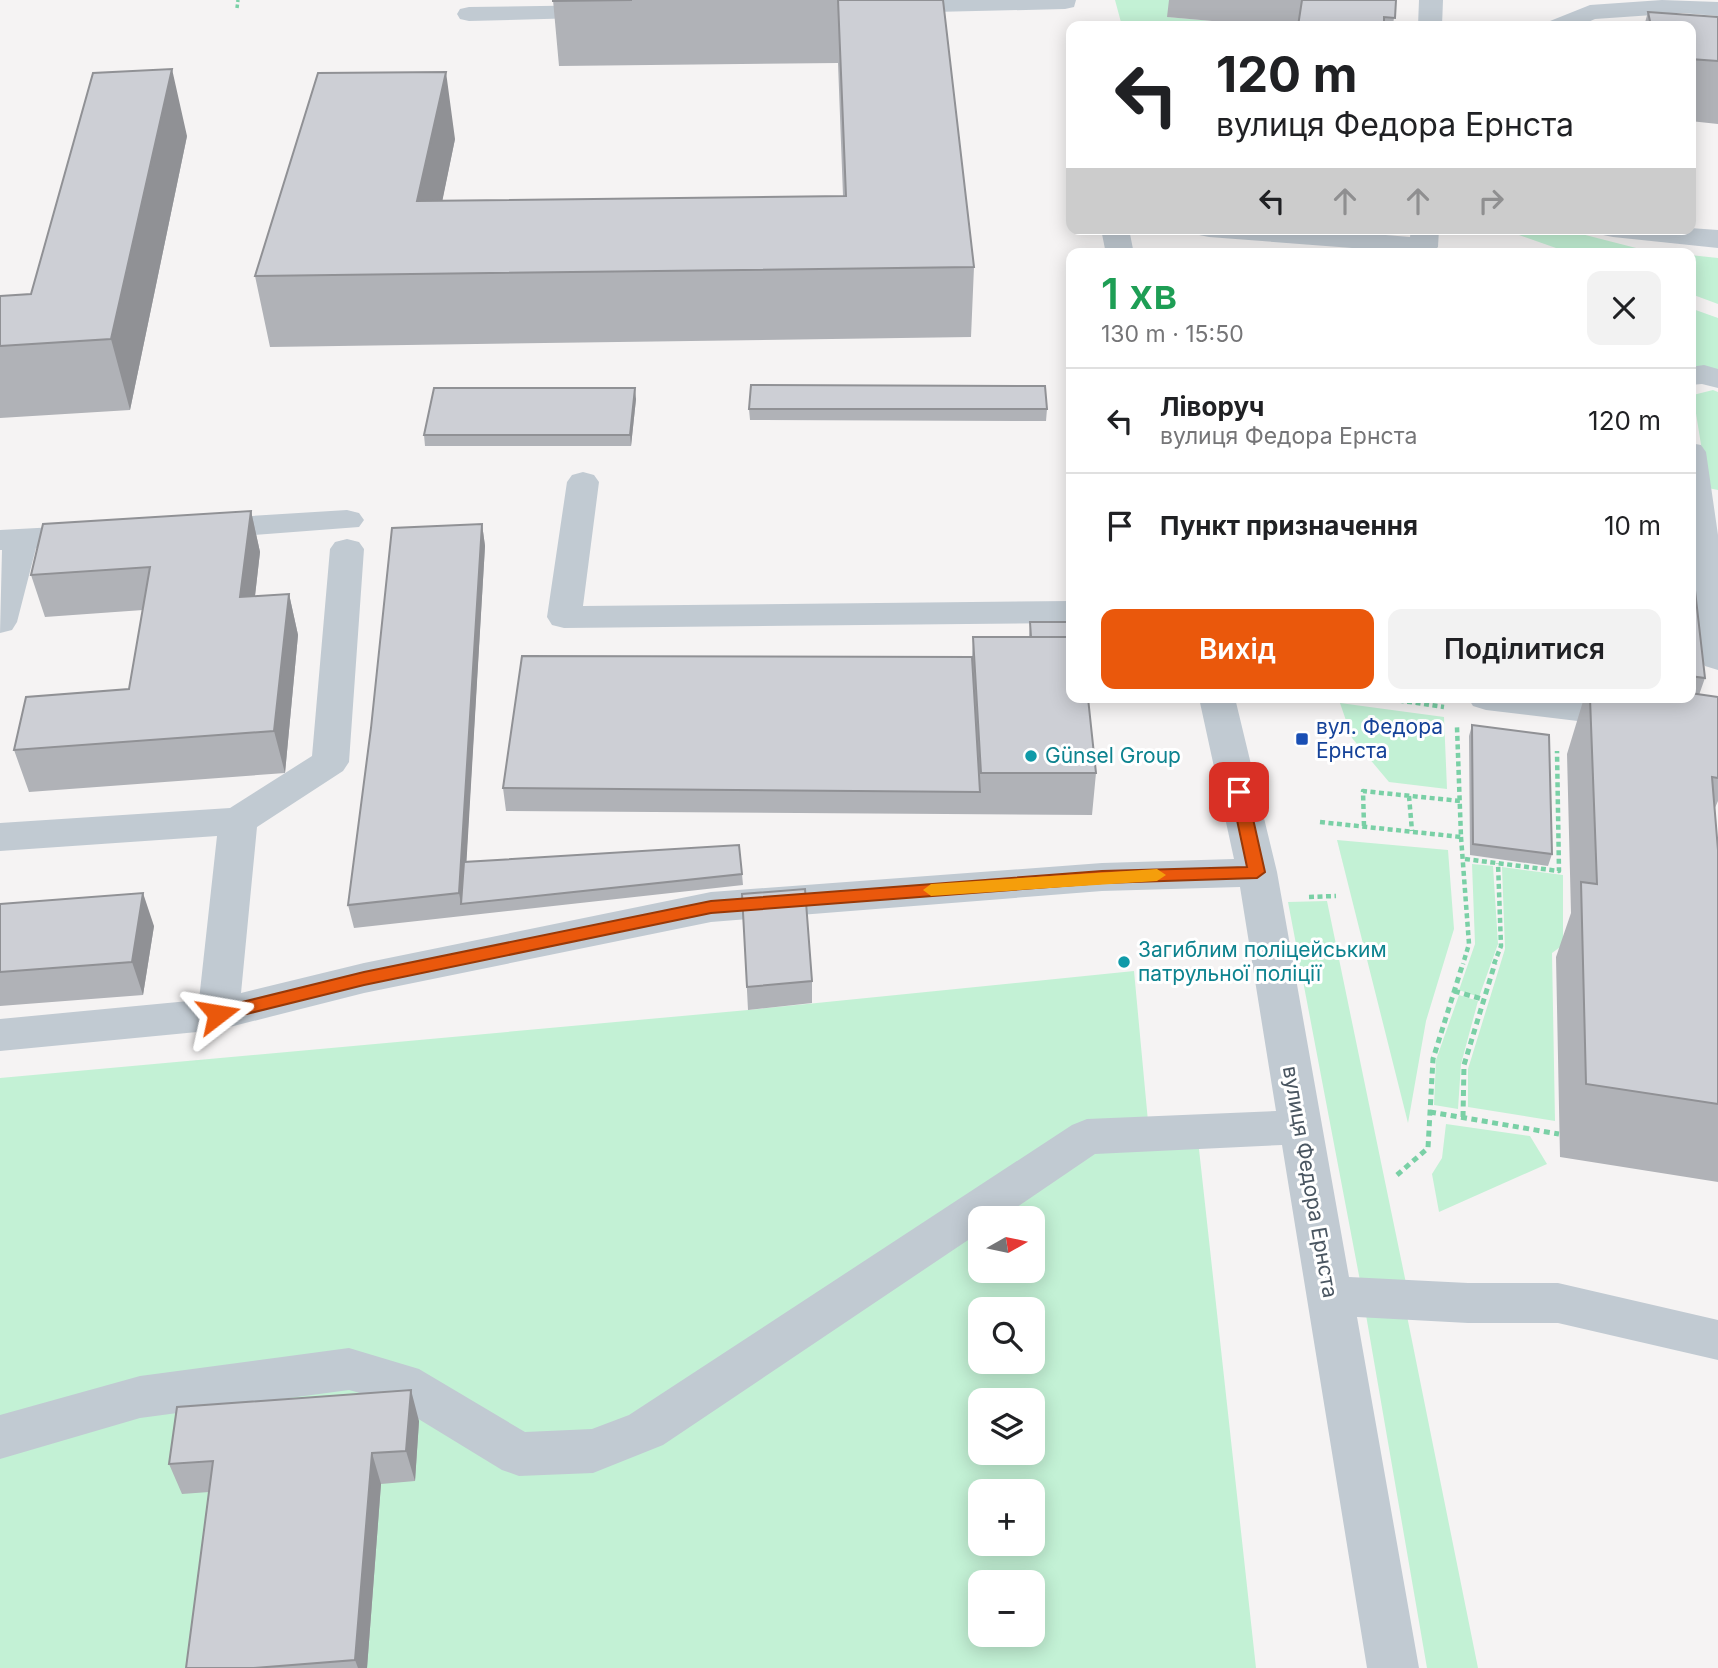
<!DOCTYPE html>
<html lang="uk">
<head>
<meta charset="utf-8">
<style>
  :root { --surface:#fff; --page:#f2f2f2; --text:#202124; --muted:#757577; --line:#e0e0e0; --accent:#ea580c }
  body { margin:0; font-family:Inter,sans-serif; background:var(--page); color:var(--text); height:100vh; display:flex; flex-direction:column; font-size:26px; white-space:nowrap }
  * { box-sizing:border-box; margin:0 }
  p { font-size:23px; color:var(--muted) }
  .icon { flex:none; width:38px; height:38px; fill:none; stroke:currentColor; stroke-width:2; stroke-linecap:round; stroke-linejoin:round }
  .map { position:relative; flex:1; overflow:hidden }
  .panel { position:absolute; left:1066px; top:248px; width:630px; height:455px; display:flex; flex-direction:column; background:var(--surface); border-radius:14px; box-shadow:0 4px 18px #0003 }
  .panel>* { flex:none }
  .banner { position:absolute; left:1066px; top:21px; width:630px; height:214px; border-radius:14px; box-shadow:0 4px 18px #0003; background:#fff; color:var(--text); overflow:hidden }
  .needle { width:46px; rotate:81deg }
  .fabs { position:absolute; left:968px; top:1206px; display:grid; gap:14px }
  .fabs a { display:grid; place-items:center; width:77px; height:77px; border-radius:14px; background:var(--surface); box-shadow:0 4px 18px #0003; font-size:35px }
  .pin { position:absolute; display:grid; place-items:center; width:60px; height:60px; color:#fff; margin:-30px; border-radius:14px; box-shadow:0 4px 10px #0006 }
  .me { position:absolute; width:77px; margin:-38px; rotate:76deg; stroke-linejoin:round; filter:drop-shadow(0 0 5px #0008) }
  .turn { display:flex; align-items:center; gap:24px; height:147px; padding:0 35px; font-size:32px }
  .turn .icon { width:91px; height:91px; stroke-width:2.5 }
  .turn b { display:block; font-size:49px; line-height:60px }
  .lanes { display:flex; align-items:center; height:66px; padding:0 35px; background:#0003; justify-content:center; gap:35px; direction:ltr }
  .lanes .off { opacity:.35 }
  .round { display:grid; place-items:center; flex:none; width:74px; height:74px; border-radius:14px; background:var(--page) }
  .summary { display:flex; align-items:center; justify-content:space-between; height:119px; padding:0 35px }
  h1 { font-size:42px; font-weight:600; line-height:52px; color:#1e9e55 }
  .action { display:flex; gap:14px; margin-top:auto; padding:14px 35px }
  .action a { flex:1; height:80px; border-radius:14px; background:var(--accent); color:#fff; font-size:28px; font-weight:600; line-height:80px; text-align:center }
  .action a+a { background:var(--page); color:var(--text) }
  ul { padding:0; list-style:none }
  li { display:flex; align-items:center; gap:21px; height:105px; padding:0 35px; border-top:2px solid var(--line) }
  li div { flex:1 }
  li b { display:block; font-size:26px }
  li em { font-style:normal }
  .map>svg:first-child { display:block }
  .green { fill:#c3f1d5; fill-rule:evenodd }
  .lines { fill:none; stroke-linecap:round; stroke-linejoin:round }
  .path-far2 { stroke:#7ad0a6; stroke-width:3.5; stroke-dasharray:3.5 2.5; stroke-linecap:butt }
  .path-far1 { stroke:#7ad0a6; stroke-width:4.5; stroke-dasharray:5 3.5; stroke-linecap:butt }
  .path { stroke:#7ad0a6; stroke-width:5; stroke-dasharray:6 4.5; stroke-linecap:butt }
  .minor { fill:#c1cad2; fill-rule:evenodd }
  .wall { fill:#b0b2b7 }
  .shaded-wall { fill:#909195 }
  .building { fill:#cdcfd5; stroke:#909195; stroke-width:2 }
  .route { fill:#ea580c; stroke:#983908; stroke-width:2 }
  .slow { fill:#f59e0b }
  .transit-dot { fill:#1a4fb4; stroke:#fff; stroke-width:2.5 }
  .culture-dot { fill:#0f9aa8; stroke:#fff; stroke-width:2.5 }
  .labels { text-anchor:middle; stroke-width:6; stroke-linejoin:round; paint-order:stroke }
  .transit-label { font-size:21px; fill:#164399; stroke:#fff; text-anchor:start }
  .culture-label { font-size:21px; fill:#0d838f; stroke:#fff; text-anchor:start }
  .street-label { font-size:21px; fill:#4a5661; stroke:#fff }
</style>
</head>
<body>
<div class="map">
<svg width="1718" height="1668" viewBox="0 0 1718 1668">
  <rect width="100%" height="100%" fill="#f5f3f3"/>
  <path class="green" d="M 1115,0 L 1171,0 L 1168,17 L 1268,26 L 1122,26 Z
    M 1502,229 L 1562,229 L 1640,249 L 1681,254 L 1573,254 Z
    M 1690,255 L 1718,258 L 1718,304 L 1691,294 Z
    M 1690,308 L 1718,318 L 1718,377 L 1691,366 Z
    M 1713,390 L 1718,392 L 1718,490 L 1708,488 L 1693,395 Z
    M 1340,703 L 1444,717 L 1447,789 L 1389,782 L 1352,738 Z
    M 1337,840 L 1448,850 L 1454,929 L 1426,1021 L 1408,1123 Z
    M 1472,864 L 1493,866 L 1498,944 L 1479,997 L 1459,990 L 1475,944 Z
    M 1502,867 L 1563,875 L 1563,945 L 1552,953 L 1555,1121 L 1468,1107 L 1468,1069 L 1505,949 Z
    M 1327,901 L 1407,1288 L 1361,1286 L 1288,902 Z
    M 1134,971 L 1149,1132 L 1197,1131 L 1256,1668 L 0,1668 L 0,1078 L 748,1010 ZM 980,1218 L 1032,1218 L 1032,1270 L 980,1270 ZM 980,1309 L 1032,1309 L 1032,1362 L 980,1362 ZM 980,1400 L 1032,1400 L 1032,1452 L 980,1452 ZM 980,1491 L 1032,1491 L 1032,1544 L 980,1544 ZM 980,1582 L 1032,1582 L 1032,1634 L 980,1634 Z
    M 1459,995 L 1478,1001 L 1461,1064 L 1458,1109 L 1434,1105 L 1436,1060 Z
    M 1446,1124 L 1530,1136 L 1547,1164 L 1439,1212 L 1432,1174 L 1442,1158 Z
    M 1366,1315 L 1407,1316 L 1478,1668 L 1427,1668 Z"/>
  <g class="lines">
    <path class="path-far2" d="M 237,8 L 238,0"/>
    <path class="path-far1" d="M 1382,698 L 1444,707
      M 1409,796 L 1412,831
      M 1320,822 L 1461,837 L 1457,727
      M 1364,826 L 1363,791 L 1460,801
      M 1461,837 L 1469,944 L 1463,964
      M 1465,859 L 1559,871 L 1557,751
      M 1309,897 L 1336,896
      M 1494,964 L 1501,946 L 1498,863"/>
    <path class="path" d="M 1454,991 L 1482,999
      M 1430,1112 L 1559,1134
      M 1463,1117 L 1464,1065 L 1495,963
      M 1397,1175 L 1428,1148 L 1433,1059 L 1463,963"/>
    <path class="minor" d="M 1076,0 L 1074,7 L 1065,9 L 891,13 L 882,11 L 879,6 L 886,0 Z
      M 1419,0 L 1443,0 L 1442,26 L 1418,26 Z
      M 1662,0 L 1718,2 L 1718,16 L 1682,13 L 1595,19 L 1579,26 L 1547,26 L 1550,21 L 1590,5 Z
      M 607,5 L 616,7 L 619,12 L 616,17 L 469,21 L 460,19 L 457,14 L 460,9 L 469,7 Z
      M 1690,228 L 1718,230 L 1718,248 L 1613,237 L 1603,235 L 1599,229 Z
      M 1101,229 L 1129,229 L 1134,254 L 1106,254 Z
      M 1195,229 L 1313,229 L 1410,237 L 1411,229 L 1439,229 L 1438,247 L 1431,254 L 1209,237 L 1199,235 Z
      M 1704,365 L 1718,369 L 1718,388 L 1702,384 L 1690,385 L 1690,367 Z
      M 1690,443 L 1701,445 L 1706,452 L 1718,535 L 1718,670 L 1705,666 L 1700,658 L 1690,581 Z
      M 583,472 L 594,475 L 599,482 L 583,606 L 1071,601 L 1071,623 L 564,628 L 552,625 L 547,617 L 567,482 L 572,475 Z
      M 347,510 L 359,513 L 364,520 L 359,527 L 202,539 L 190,536 L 185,529 L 190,522 L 202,519 Z
      M 93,525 L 105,528 L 110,535 L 105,542 L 36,548 L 17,622 L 12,630 L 0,633 L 2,550 L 0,550 L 0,530 Z
      M 347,539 L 359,542 L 364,549 L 349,762 L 343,771 L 257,827 L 241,993 L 364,963 L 711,892 L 1102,863 L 1234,859 L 1199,698 L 1235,698 L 1277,872 L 1349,1277 L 1468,1283 L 1558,1283 L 1718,1320 L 1718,1360 L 1558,1323 L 1468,1323 L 1357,1317 L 1419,1668 L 1367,1668 L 1282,1145 L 1095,1154 L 1001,1218 L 980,1218 L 980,1232 L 663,1445 L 593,1473 L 519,1476 L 502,1470 L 389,1401 L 349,1390 L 140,1418 L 0,1459 L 0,1415 L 140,1376 L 349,1348 L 419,1369 L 525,1432 L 592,1429 L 629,1415 L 1072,1125 L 1087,1119 L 1276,1111 L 1240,887 L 1102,891 L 711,922 L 364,993 L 218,1030 L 0,1051 L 0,1019 L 199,1000 L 217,836 L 0,851 L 0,823 L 230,808 L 312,756 L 330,549 L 335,542 Z
      M 1468,698 L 1589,698 L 1718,714 L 1718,738 L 1486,710 L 1473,706 Z"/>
  </g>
  <path class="wall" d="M 553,0 L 943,0 L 974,267 L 971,337 L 270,347 L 255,276 L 455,139 L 442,201 L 843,196 L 838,63 L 559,66 Z
    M 1169,0 L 1396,0 L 1393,26 L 1268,26 L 1167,17 Z
    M 1648,12 L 1718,17 L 1718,124 L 1690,121 L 1690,26 L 1644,26 Z
    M 187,136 L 130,410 L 0,418 L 0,296 L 31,294 Z
    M 636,399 L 631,446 L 425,446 L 424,435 Z
    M 749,409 L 1047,409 L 1046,421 L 750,420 Z
    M 251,511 L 260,552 L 255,596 L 289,594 L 298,635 L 285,773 L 29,792 L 14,750 L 129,689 L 143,610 L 45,617 L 31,575 Z
    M 482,524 L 485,546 L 466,862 L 742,874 L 743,885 L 354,928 L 348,905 Z
    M 1690,564 L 1705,678 L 1699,695 L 1718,697 L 1718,801 L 1714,810 L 1718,850 L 1718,1182 L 1560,1157 L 1556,957 L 1571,913 L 1567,754 L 1584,698 L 1690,698 Z
    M 1030,622 L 1096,773 L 1092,815 L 506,811 L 503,788 L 972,657 L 973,637 L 1029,637 Z
    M 1472,725 L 1552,854 L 1548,866 L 1470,855 L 1469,736 Z
    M 742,894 L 812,981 L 812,1003 L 748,1010 Z
    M 0,904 L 154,926 L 143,995 L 0,1006 Z
    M 419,1421 L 415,1481 L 381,1484 L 367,1668 L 186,1668 L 209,1492 L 182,1494 L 169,1464 Z"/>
  <path class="shaded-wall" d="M 172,69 L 187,136 L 130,410 L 111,339 Z
    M 446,72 L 455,139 L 428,271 L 417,201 Z
    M 635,388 L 636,399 L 631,446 L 630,435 Z
    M 251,511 L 260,552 L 250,639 L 240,597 Z
    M 482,524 L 485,546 L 464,904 L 461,904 L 459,893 Z
    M 289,594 L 298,635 L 285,773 L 274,731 Z
    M 143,893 L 154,926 L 143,995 L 132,962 Z
    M 411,1390 L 419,1421 L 415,1481 L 406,1451 Z
    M 372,1453 L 381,1484 L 367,1668 L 358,1668 L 355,1660 Z"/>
  <path class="building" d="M 553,0 L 632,0 L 553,1 Z
    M 838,0 L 943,0 L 974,267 L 255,276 L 318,73 L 446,72 L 417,201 L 846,196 Z
    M 1302,0 L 1396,0 L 1395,18 L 1384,17 L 1384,26 L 1298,26 Z
    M 1648,12 L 1718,17 L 1718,61 L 1690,59 L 1690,26 L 1651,26 Z
    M 172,69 L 111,339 L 0,346 L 0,296 L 31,294 L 93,73 Z
    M 751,385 L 1045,386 L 1047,409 L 749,409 Z
    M 434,388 L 635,388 L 630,435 L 424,435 Z
    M 251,511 L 240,597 L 289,594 L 274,731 L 14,750 L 26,697 L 129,689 L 150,567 L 31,575 L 43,524 Z
    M 482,524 L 459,893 L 348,905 L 371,728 L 392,528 Z
    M 1690,564 L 1692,564 L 1705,678 L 1690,676 Z
    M 1030,622 L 1071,622 L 1071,637 L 1031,637 Z
    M 973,637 L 1071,637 L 1071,698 L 1088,698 L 1096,773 L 981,773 Z
    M 522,656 L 972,657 L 980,792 L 503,788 Z
    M 1690,693 L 1718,697 L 1718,778 L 1712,777 L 1718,850 L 1718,1104 L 1586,1084 L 1581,882 L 1597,884 L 1590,698 L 1690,698 Z
    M 1472,725 L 1549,735 L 1552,854 L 1473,844 Z
    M 739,845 L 742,874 L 461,904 L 464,862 Z
    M 805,889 L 812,981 L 747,987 L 742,894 Z
    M 143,893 L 132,962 L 0,972 L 0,904 Z
    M 411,1390 L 406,1451 L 372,1453 L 355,1660 L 254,1668 L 186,1668 L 213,1461 L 169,1464 L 177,1407 Z"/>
  <path class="route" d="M 1239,786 L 1247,792 L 1265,872 L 1257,878 L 1102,883 L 711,913 L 364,985 L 218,1021 L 212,1019 L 209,1014 L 212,1010 L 218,1008 L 364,972 L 711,901 L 1102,871 L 1247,867 L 1231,792 Z"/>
  <path class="slow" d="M 1157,869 L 1166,875 L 1157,881 L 931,896 L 923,890 L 931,884 Z"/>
  <rect class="transit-dot" x="1295" y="732" width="14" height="14" rx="3.5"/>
  <g class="culture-dot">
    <circle cx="1031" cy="756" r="7"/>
    <circle cx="1124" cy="962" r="7"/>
  </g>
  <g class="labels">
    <g class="transit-label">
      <text x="1316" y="734">вул. Федора<tspan x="1316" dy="24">Ернста</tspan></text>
    </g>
    <g class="culture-label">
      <text x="1045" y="763">Günsel Group</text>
      <text x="1138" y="957">Загиблим поліцейським<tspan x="1138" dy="24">патрульної поліції</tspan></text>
    </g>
    <g class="street-label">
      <text transform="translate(1310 1182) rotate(80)" y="7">вулиця Федора Ернста</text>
    </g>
  </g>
</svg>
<div class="fabs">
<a><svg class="needle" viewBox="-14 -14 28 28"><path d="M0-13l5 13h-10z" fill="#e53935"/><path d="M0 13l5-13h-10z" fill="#757577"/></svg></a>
<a><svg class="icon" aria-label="search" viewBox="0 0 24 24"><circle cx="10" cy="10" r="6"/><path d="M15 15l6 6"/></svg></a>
<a><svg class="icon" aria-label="layers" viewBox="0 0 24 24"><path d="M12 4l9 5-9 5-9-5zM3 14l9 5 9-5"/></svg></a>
<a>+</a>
<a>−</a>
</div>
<div class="pin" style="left:1239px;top:792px;background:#d93025"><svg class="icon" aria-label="arrive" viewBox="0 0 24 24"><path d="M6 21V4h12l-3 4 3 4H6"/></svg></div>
<svg class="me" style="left:218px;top:1014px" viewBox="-20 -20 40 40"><path d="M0-17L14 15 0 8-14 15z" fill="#ea580c" stroke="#fff" stroke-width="4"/></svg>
<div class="banner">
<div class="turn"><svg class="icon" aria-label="left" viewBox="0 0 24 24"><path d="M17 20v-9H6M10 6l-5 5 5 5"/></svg><div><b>120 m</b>вулиця Федора Ернста</div></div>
<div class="lanes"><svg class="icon" aria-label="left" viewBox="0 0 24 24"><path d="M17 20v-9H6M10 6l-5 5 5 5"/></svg><svg class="icon off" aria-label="ahead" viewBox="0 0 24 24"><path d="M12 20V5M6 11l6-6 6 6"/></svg><svg class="icon off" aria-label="ahead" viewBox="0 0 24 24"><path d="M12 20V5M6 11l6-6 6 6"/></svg><svg class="icon off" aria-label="right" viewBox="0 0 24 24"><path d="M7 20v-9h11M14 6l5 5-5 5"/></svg></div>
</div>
<section class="panel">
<div class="summary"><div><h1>1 хв</h1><p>130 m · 15:50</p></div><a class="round"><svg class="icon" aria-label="close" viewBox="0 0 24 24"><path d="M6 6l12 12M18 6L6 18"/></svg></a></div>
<ul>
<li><svg class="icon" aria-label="left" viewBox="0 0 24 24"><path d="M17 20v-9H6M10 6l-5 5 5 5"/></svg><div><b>Ліворуч</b><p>вулиця Федора Ернста</p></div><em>120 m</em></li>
<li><svg class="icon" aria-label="arrive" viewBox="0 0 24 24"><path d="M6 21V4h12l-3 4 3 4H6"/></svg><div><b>Пункт призначення</b></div><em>10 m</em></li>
</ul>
<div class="action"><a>Вихід</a><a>Поділитися</a></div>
</section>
</div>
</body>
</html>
